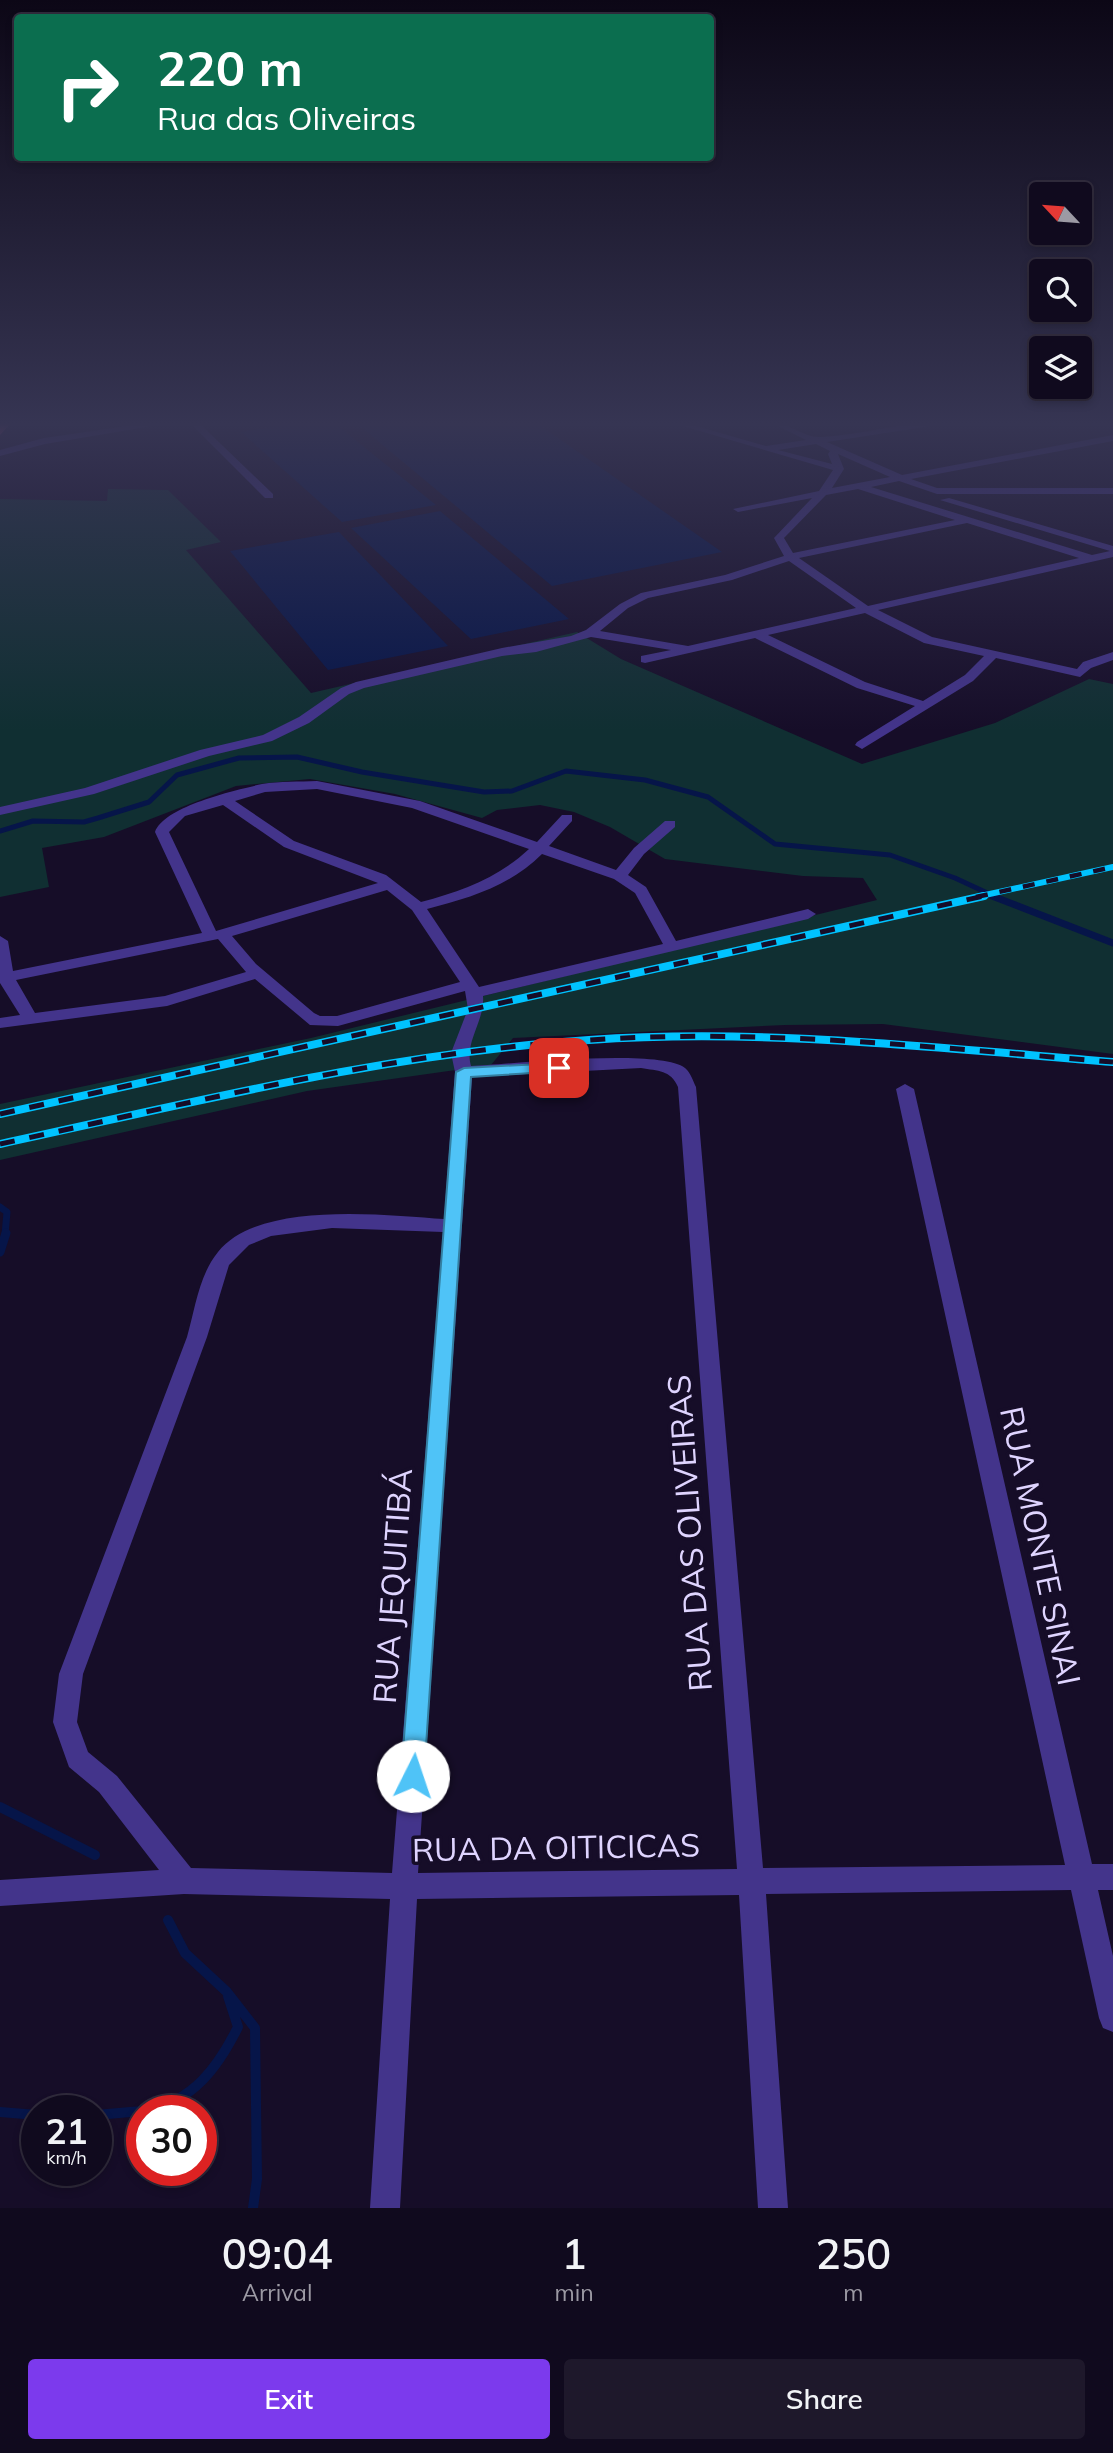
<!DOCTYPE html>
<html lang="en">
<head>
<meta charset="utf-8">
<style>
  :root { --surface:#100a1e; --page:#1e182b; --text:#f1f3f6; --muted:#9c9aa4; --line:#302b3c; --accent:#7c3aed }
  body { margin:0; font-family:Mulish,sans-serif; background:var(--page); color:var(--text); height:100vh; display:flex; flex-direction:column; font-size:26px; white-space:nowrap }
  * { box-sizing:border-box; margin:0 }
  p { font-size:23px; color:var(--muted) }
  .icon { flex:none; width:38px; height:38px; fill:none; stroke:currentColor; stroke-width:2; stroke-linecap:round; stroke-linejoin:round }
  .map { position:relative; height:2208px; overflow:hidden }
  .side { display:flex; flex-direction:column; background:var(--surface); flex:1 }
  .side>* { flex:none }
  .top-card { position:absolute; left:14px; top:14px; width:700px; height:147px; border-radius:7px; box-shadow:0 4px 10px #0003,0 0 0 2px var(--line); background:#0b6e4f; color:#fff; overflow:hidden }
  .needle { width:46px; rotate:296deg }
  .controls { position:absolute; left:1029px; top:182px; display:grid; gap:14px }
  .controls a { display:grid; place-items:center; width:63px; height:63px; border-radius:7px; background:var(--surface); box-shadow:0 4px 10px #0003,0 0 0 2px var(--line); font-size:35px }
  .speed { position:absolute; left:21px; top:2095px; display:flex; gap:14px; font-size:35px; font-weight:700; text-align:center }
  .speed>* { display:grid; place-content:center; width:91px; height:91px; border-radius:50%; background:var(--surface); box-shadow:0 4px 10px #0003,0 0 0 2px var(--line); line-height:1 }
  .speed small { font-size:18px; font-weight:400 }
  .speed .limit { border:10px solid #d22; background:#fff; color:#111 }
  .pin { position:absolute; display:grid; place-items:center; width:60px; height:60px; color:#fff; margin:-30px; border-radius:14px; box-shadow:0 4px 10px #0006 }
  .me { position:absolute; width:77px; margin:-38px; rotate:4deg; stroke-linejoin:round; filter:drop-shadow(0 0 5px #0008) }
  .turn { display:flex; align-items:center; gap:24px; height:147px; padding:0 28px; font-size:32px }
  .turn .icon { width:91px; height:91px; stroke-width:2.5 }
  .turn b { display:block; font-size:49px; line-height:60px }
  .eta { display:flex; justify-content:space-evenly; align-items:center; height:119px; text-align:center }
  .eta b { font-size:42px; font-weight:600; line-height:49px }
  .cta { display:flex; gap:14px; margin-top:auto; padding:14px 28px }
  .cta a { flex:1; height:80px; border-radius:7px; background:var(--accent); color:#fff; font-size:28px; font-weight:600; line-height:80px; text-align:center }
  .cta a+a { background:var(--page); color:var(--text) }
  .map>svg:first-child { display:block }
  .green { fill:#102f32 }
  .water { fill:#061549 }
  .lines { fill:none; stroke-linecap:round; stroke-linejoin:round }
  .stream-far3 { stroke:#061549; stroke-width:5 }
  .stream-far2 { stroke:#061549; stroke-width:7 }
  .stream-far1 { stroke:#061549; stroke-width:9 }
  .stream { stroke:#061549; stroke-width:10 }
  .minor { fill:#43348b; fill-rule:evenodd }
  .highway { fill:#ff4f8c; fill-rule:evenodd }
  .rail-far1-casing { stroke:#00c3ff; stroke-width:6 }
  .rail-casing { stroke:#00c3ff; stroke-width:8 }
  .rail-far1 { stroke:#160d28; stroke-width:4.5; stroke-dasharray:12; stroke-linecap:butt }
  .rail { stroke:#160d28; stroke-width:5; stroke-dasharray:15; stroke-linecap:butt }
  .route { fill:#4fc3f7; stroke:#337fa1; stroke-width:2 }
  .labels { text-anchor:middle; stroke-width:7; stroke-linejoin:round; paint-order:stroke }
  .near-street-label { font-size:32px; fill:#dfd4ff; stroke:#160d28 }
</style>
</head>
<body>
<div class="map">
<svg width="1113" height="2208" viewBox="0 0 1113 2208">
  <rect width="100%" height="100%" fill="#160d28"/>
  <path class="green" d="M 108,489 L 168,490 L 221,542 L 186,550 L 311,693 L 577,632 L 621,659 L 862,764 L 995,723 L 1089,679 L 1113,684 L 1113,1054 L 883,1024 L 785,1025 L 513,1038 L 491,1065 L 307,1091 L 0,1160 L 0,1104 L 311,1038 L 877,900 L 863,878 L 803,876 L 665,859 L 610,827 L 574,812 L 540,805 L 497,810 L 482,818 L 395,794 L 310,779 L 236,786 L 104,837 L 42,848 L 49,887 L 0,897 L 0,499 L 107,501 Z"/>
  <path class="water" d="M 301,422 L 333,422 L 436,505 L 342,522 L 241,432 Z
    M 355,422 L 535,422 L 722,552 L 552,586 Z
    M 440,511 L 569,619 L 471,639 L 351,528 Z
    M 339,532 L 448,646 L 328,670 L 230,551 Z"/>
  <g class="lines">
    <path class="stream-far3" d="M 0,831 L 33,821 L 84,822 L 98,818 L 149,802 L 177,775 L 239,758 L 297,757 L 362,772 L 484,792 L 512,791 L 566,771 L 645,780 L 708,797 L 775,844 L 890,855 L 955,878 L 996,897"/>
    <path class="stream-far2" d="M 992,896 L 1113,943
      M 0,1207 L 7,1212 L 5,1235"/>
    <path class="stream-far1" d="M 0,1252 L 6,1233"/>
    <path class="stream" d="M 0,1807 L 95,1855
      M 168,1920 L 185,1953 L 227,1992 L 255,2028 L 257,2179 L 253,2208
      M 146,2110 C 193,2102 218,2067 238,2027 L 228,1996
      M 0,2112 L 37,2115
      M 96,2115 L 142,2111"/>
    <path class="minor" d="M 154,422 L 176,422 L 45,444 L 0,456 L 0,450 L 44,438 Z
      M 189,422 L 198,422 L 273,494 L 273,498 L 265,498 Z
      M 669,422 L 682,422 L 766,446 L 806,440 L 770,422 C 788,422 804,438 821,437 C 862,435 901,422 941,422 L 937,425 L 827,442 L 902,475 L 1113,435 L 1113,441 L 911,479 L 937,488 L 1113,488 L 1113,494 L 937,494 L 899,481 L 871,487 L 1092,555 L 1110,551 L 940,500 L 949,498 L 1113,546 L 1113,557 L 878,610 L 932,637 L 1077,669 L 1083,662 L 1113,652 L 1113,660 L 1091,668 L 1080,677 L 996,658 L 973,681 L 862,749 L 855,745 L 857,742 L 915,706 L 857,688 L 755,638 L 645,663 L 641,662 L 641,656 L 671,650 L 591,637 L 536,652 L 502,656 L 364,688 L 349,694 L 309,723 L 272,741 L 209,756 L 94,794 L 0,815 L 0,807 L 85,788 L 200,750 L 263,735 L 299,717 L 341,688 L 356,682 L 502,648 L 571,636 L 586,630 L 620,604 L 641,593 L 725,575 L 784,556 L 774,538 L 812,498 L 738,512 L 733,509 L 819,491 L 833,470 ZM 816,444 L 830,451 L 828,454 L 832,464 L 778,450 ZM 838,454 L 890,477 L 832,488 L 844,469 ZM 858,489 L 955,520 L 793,553 L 784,538 L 826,495 ZM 967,523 L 1079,558 L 868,606 L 799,558 ZM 789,561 L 856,608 L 688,646 L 600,631 L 628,608 L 648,598 L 732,580 ZM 865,613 L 924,643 L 984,656 L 965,675 L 923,701 L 865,682 L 768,635 Z
      M 317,781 L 420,801 L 537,842 L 562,815 L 572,815 L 572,821 L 549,846 L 616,870 L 634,848 L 665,821 L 675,821 L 675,827 L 644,854 L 628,875 L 646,887 L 676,941 L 808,909 L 816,914 L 808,919 L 483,996 C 485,1021 464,1042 471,1066 C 511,1064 659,1048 685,1068 C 691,1073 693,1081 696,1087 L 763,1868 L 1065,1865 L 896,1089 L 905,1084 L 914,1089 L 1092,1864 L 1113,1864 L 1113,1890 L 1098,1890 L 1113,1956 L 1113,2032 L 1103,2028 L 1099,2018 L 1071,1890 L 766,1894 L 788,2208 L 758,2208 L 739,1895 L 417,1899 L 400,2208 L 370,2208 L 390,1899 L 184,1894 L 0,1906 L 0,1880 L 159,1870 L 99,1792 L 69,1767 L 53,1722 L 59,1674 L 187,1337 C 195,1309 199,1275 218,1252 C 259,1200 385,1215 444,1219 L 455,1072 L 451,1053 L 468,1009 L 465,991 L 338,1026 L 310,1025 L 255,979 L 167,1006 L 0,1028 L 0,1018 L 20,1015 L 0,983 L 0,936 L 8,941 L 13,971 L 202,933 L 155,832 C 164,806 236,790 262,784 C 280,781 299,782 317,781 ZM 317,789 L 412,808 L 529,849 C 498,878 462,891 421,902 L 386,875 L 294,841 L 235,801 L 265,792 ZM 223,805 L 284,847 L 378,883 L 216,931 L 169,832 L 185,816 ZM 542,854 L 614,879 L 635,893 L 663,944 L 479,987 L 427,909 C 470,898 510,886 542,854 ZM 387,890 L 412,910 L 460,982 L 337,1016 L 320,1016 L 314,1013 L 256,964 L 232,936 ZM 218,939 L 246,972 L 165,996 L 35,1013 L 16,980 ZM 641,1068 C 658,1071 671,1070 678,1087 L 737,1869 L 418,1873 L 472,1077 ZM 332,1228 L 443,1232 L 392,1873 L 191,1868 L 117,1776 L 88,1752 L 77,1722 L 83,1674 L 207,1337 L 229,1265 L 249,1245 L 271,1236 Z"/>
    <path class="highway" d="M 0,422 L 12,422 L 0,435 Z"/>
    <g class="rail-far1-casing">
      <path id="rail-far1" d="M 976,897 L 1113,867"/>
    </g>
    <g class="rail-casing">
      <path id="rail" d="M 0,1114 L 984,896
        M 0,1144 C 195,1102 389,1053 589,1040 C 764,1028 938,1048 1113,1062"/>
    </g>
    <use href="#rail-far1" class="rail-far1"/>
    <use href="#rail" class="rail"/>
  </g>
  <linearGradient id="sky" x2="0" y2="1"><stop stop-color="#0c0716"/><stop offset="0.58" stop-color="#363553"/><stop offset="1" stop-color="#363553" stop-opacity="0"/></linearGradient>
  <rect width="1113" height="731" fill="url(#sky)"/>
  <path class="route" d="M 559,1063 L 567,1068 L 564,1071 L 471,1077 L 424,1776 L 421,1783 L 413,1786 L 404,1783 L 401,1776 L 456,1072 L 464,1068 Z"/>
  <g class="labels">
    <g class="near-street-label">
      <text transform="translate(690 1533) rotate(-94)" y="11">RUA DAS OLIVEIRAS</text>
      <text transform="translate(1040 1546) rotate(78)" y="11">RUA MONTE SINAI</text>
      <text transform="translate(393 1586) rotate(-86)" y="11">RUA JEQUITIBÁ</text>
      <text transform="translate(556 1848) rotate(-1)" y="11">RUA DA OITICICAS</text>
    </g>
  </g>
</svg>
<div class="controls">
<a><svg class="needle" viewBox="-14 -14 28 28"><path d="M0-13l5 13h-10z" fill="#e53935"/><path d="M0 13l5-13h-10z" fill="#9c9aa4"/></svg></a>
<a><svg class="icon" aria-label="search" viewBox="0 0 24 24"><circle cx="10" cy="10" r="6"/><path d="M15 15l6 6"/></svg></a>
<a><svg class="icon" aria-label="layers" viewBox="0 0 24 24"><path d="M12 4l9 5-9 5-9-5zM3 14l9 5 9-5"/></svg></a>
</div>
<div class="speed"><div>21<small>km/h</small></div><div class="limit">30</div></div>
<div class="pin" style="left:559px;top:1068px;background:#d93025"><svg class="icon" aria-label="arrive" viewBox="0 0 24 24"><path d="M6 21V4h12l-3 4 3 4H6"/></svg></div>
<svg class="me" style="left:413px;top:1776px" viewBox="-20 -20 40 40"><circle r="19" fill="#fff"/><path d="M0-13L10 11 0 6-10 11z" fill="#4fc3f7"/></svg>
<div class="top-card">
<div class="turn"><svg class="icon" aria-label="right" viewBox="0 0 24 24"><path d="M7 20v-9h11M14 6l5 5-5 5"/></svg><div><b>220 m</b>Rua das Oliveiras</div></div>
</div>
</div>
<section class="side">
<div class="eta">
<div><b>09:04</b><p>Arrival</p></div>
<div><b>1</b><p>min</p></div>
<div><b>250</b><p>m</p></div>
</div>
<div class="cta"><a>Exit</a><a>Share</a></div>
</section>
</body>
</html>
